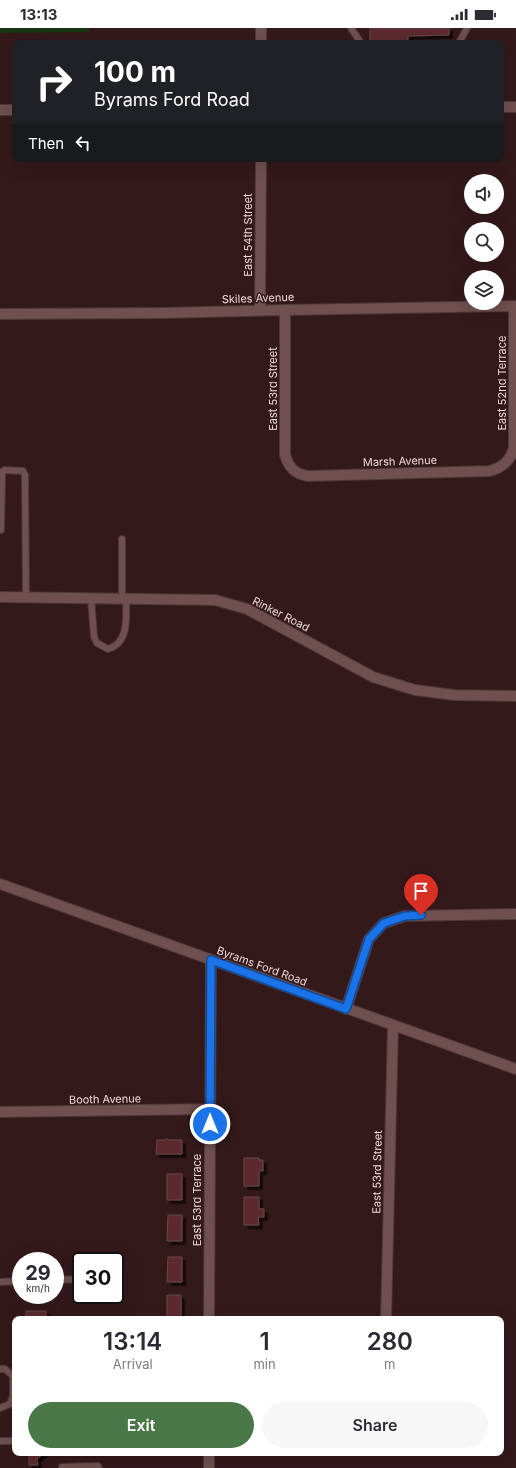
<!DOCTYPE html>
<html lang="en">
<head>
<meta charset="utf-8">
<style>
  :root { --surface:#fff; --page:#f7f7f7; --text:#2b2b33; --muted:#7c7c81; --accent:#4a7747 }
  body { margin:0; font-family:Inter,sans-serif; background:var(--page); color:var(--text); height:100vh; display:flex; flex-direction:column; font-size:15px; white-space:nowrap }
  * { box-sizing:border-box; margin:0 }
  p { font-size:13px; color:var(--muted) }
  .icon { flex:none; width:22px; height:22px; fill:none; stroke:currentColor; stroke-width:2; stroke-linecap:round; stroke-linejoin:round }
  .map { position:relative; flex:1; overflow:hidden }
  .side { position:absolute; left:12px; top:1288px; width:492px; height:140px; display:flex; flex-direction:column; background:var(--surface); border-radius:8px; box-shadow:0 4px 16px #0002 }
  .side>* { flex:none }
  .hud { position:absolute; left:12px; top:12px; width:492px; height:122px; border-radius:8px; box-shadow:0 4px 16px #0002; background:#202124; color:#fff; overflow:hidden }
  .fabs { position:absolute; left:464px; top:146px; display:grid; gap:8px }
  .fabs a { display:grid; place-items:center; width:40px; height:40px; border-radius:50%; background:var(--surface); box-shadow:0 4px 16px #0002; font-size:20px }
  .speed { position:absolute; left:12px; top:1224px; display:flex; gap:8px; font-size:20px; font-weight:700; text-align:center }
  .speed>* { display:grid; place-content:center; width:52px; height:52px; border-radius:50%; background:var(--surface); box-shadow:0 4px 16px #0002; line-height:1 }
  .speed small { font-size:10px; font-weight:400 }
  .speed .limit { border:2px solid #111; border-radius:6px; background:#fff; color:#111 }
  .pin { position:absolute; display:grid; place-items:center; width:34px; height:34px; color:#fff; margin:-41px -17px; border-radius:50% 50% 50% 0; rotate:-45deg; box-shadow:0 0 4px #0007 }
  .pin .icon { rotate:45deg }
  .me { position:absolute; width:44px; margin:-22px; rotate:0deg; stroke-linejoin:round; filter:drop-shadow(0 0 3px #0008) }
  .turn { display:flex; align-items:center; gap:14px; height:84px; padding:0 16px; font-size:18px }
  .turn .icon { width:52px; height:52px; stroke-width:2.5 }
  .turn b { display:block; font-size:28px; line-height:34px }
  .then { display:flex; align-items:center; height:38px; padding:0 16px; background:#0003; gap:8px; font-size:15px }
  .eta { display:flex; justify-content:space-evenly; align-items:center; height:68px; text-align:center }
  .eta b { font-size:24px; font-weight:600; line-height:28px }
  .action { display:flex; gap:8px; margin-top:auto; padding:8px 16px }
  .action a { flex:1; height:46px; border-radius:24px; background:var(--accent); color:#fff; font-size:16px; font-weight:600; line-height:46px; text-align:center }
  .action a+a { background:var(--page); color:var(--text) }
  .status { display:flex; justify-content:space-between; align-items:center; height:28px; padding:0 20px; background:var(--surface); direction:ltr }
  .status svg { height:11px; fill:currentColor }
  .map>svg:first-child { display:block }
  .green { fill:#163511 }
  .building { fill:#5b2a2e; stroke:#674748; filter:url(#shadow) }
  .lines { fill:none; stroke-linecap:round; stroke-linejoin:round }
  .lane-casing { stroke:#4d3739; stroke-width:8 }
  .street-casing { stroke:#4d3739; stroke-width:12 }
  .lane { stroke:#6f4f50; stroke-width:6 }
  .street { stroke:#6f4f50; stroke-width:10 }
  .route-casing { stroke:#114b97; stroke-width:10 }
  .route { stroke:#1a73e8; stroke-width:7 }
  .labels { text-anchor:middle; stroke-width:3; stroke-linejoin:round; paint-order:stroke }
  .street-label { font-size:11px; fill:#edd9d9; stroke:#34191b }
</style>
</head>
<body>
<div class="status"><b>13:13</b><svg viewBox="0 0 49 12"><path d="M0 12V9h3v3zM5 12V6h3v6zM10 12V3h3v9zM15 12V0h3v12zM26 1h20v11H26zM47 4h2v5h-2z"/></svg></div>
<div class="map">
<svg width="516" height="1440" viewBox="0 0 516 1440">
  <defs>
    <filter id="shadow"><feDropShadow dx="3.5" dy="3.5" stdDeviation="0" flood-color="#0009"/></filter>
  </defs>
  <rect width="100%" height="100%" fill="#34191b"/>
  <path class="green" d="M 0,0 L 89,0 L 89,4 L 0,5 Z"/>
  <path class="building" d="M 370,0 L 449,0 L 449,7 L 408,8 L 408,14 L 370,15 Z
    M 165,1111 L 168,1111 L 168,1112 L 182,1112 L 182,1126 L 156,1126 L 157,1112 L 165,1112 Z
    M 244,1130 L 259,1130 L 259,1132 L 263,1132 L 263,1143 L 259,1143 L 259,1158 L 244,1158 Z
    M 167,1146 L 182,1146 L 182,1172 L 167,1172 Z
    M 244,1169 L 259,1169 L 259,1181 L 264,1181 L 264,1189 L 258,1189 L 259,1197 L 244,1197 Z
    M 168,1187 L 182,1187 L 182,1213 L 167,1213 Z
    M 168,1229 L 182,1229 L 182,1254 L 167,1254 Z
    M 167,1267 L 181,1267 L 181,1291 L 167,1291 Z
    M 26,1283 L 46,1283 L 46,1291 L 26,1291 Z
    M 29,1425 L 44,1425 L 37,1431 L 38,1437 L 29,1437 Z"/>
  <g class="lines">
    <g class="lane-casing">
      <path id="lane" d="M 351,0 L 361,15
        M 459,15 L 467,0
        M 1,502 L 2,445 L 4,442 L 23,443 L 25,447 L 26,569
        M 122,511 L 122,570
        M 91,570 L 94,609 L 97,615 L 108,621 C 130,615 126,587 126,570
        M 55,1252 L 81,1251
        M 0,1254 L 21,1253
        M 84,1267 L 84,1271
        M 0,1341 L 5,1341 L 13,1348 L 13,1368 L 10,1376 L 0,1380
        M 0,1413 L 15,1413
        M 62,1440 L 62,1439 L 98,1438 L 99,1440"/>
    </g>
    <g class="street-casing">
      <path id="street" d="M 261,0 L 261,15
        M 501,79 L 516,79
        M 0,82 L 15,82
        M 260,282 L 261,131
        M 285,282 L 285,427 C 289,440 295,446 308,448 L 490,443 C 503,439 510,433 514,420 L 514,278
        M 0,286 L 163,285 L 285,282 L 516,278
        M 0,569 L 215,572 L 247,581 L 373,649 L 415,662 L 454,667 L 516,668
        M 0,856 L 516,1041
        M 346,981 L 369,911 L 384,895 L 405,888 L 516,886
        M 0,1084 L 210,1081
        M 209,1291 L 211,932
        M 386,1291 L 393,997
        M 209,1425 L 209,1440"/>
    </g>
    <use href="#lane" class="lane"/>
    <use href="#street" class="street"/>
  </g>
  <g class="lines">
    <g class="route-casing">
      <path id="route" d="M 210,1096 L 211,932 L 346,981 L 369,911 L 384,895 L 405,888 L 421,887"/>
    </g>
    <use href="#route" class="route"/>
  </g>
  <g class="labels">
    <g class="street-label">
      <text transform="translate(248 207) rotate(-90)" y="4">East 54th Street</text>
      <text transform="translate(258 270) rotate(-2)" y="4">Skiles Avenue</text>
      <text transform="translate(502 355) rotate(-90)" y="4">East 52nd Terrace</text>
      <text transform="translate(273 361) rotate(-90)" y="4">East 53rd Street</text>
      <text transform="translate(400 433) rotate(-2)" y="4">Marsh Avenue</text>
      <text transform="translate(281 586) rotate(27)" y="4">Rinker Road</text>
      <text transform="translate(262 938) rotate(20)" y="4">Byrams Ford Road</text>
      <text transform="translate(105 1071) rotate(-1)" y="4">Booth Avenue</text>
      <text transform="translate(377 1144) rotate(-89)" y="4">East 53rd Street</text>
      <text transform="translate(197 1172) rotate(-90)" y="4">East 53rd Terrace</text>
    </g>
  </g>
</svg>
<div class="fabs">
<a><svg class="icon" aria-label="sound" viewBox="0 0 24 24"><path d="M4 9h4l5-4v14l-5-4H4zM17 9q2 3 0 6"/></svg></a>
<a><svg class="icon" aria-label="search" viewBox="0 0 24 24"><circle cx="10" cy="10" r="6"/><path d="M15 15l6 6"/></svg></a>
<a><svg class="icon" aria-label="layers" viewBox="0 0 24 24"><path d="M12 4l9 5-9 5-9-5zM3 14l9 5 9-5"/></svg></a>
</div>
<div class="speed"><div>29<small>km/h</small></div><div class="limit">30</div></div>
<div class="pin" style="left:421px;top:887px;background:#d93025"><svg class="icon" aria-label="arrive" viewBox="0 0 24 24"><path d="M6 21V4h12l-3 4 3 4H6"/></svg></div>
<svg class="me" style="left:210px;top:1096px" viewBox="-20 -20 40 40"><circle r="17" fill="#1a73e8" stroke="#fff" stroke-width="3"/><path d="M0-11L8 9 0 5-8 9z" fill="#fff"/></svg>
<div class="hud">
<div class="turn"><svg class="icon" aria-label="right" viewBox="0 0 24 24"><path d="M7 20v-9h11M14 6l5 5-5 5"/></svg><div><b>100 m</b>Byrams Ford Road</div></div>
<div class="then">Then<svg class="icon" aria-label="left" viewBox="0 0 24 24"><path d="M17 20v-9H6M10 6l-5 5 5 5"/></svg></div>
</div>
<section class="side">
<div class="eta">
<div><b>13:14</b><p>Arrival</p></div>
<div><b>1</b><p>min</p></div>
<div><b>280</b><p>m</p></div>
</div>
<div class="action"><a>Exit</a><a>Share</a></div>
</section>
</div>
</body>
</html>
